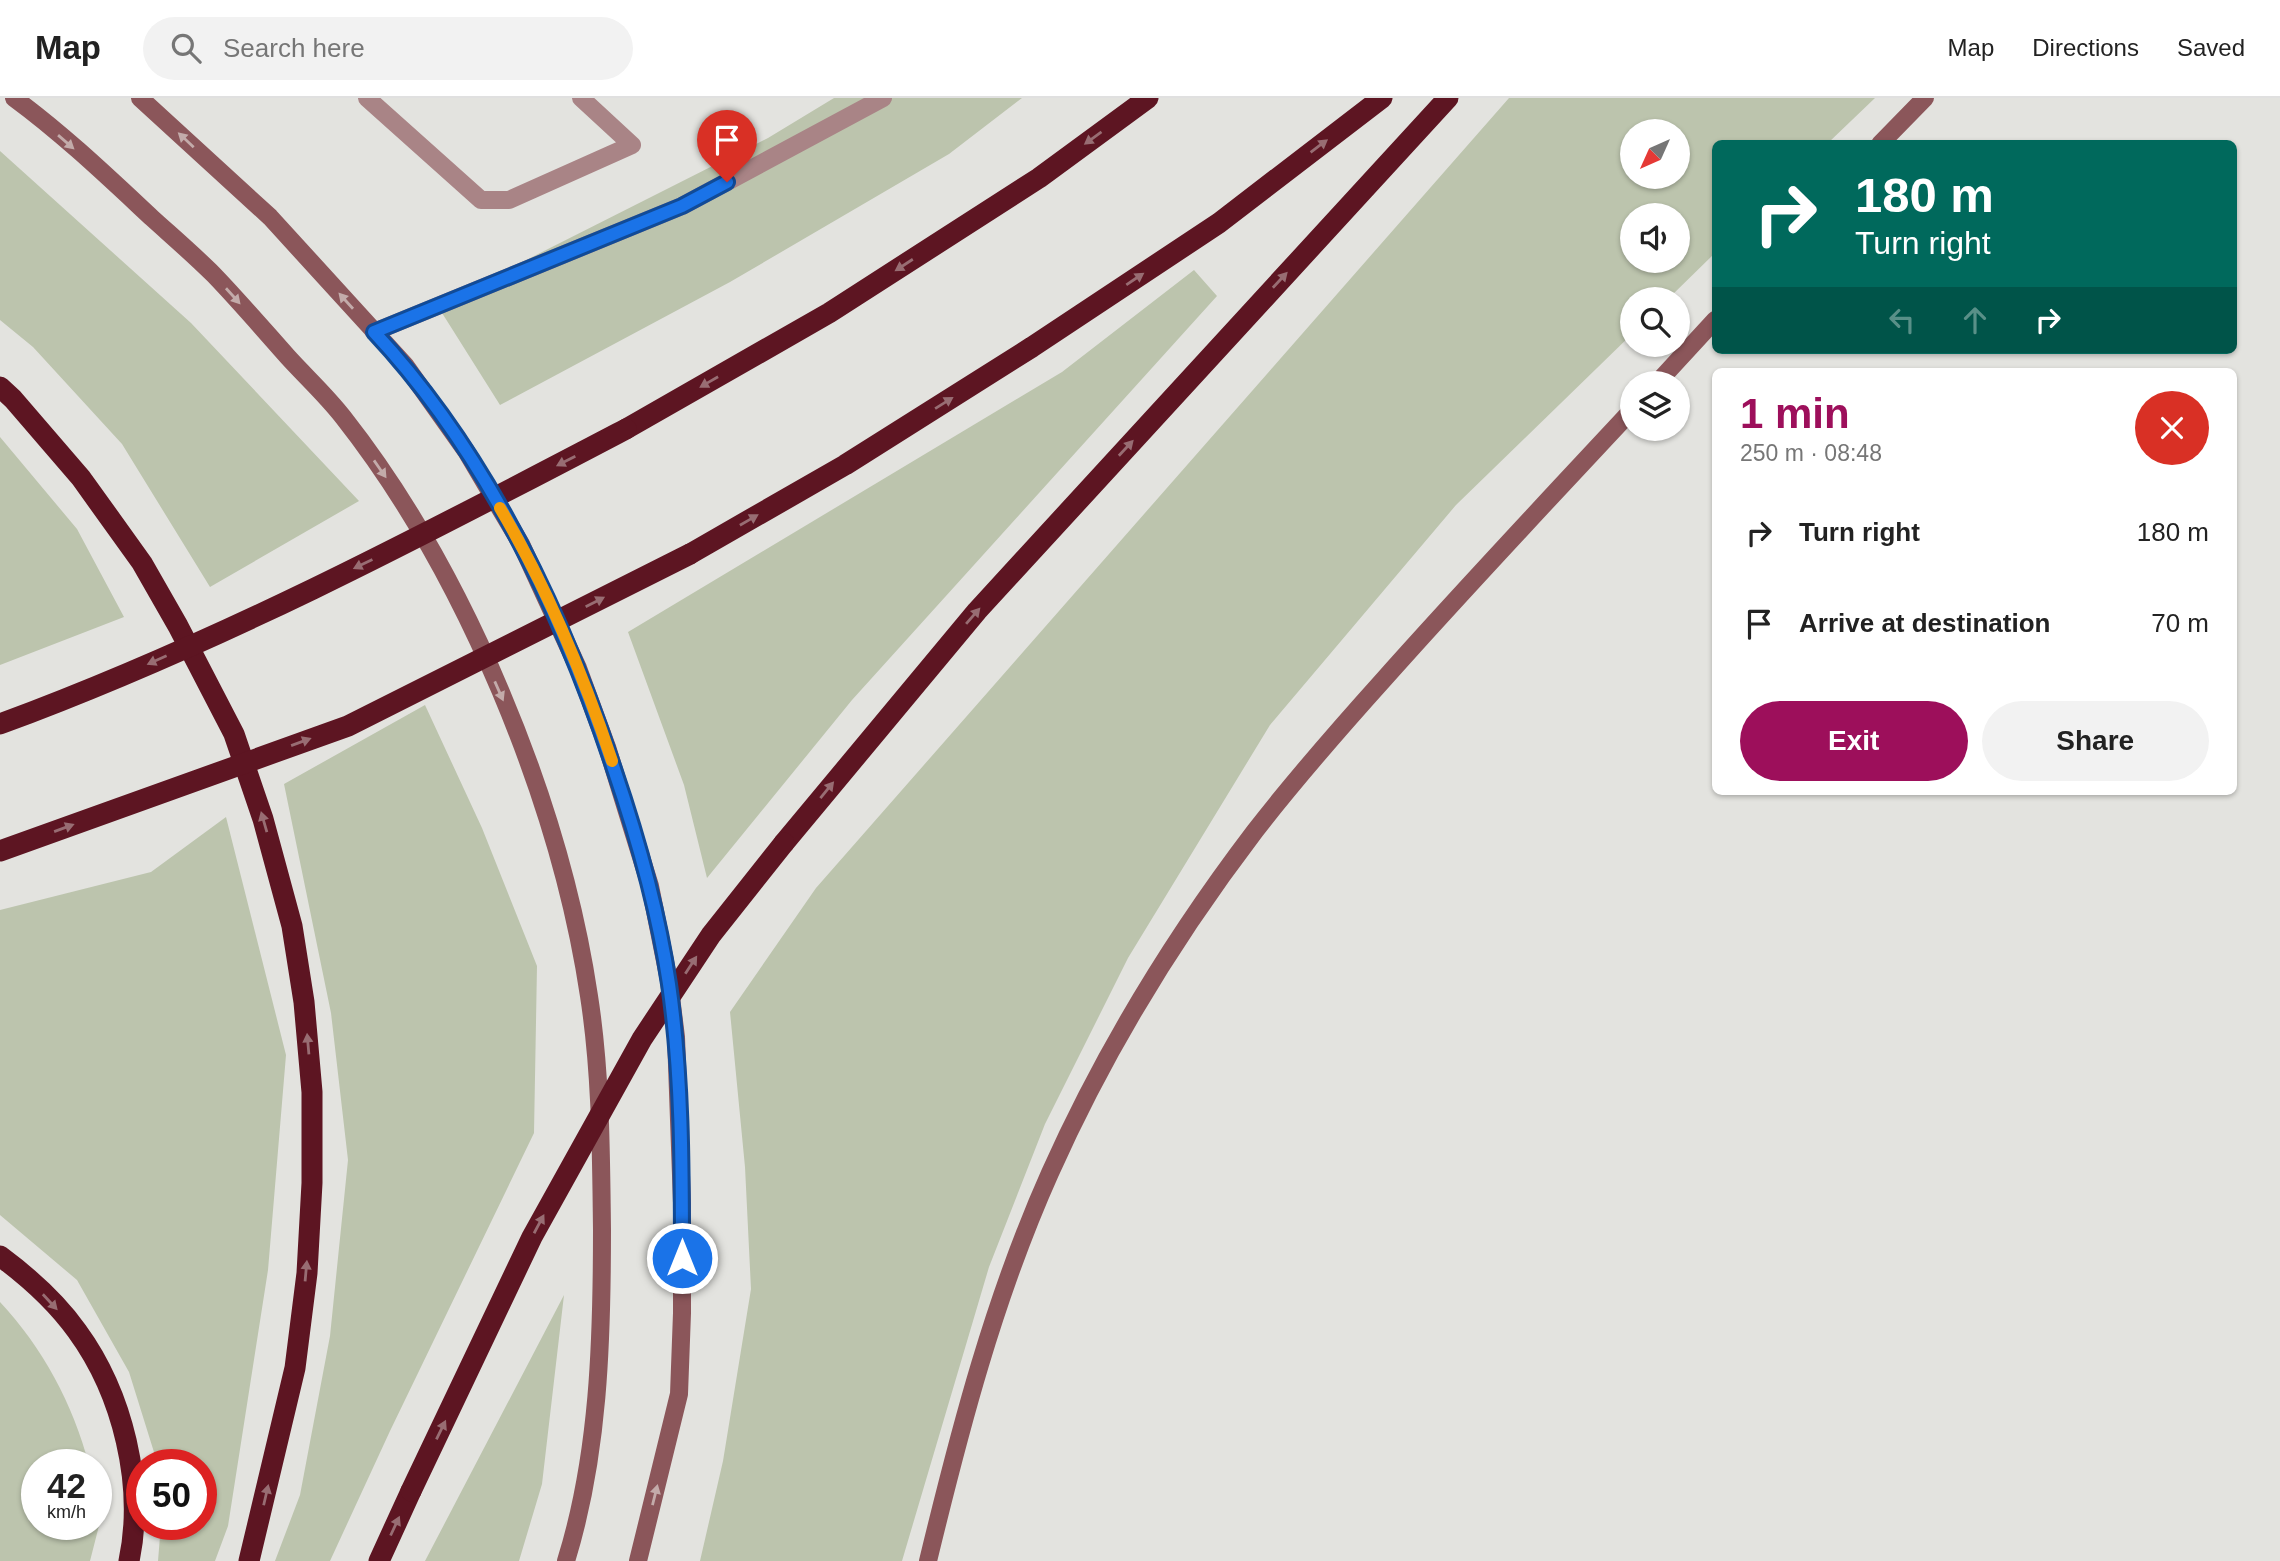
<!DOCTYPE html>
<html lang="en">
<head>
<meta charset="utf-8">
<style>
  :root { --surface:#fff; --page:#f2f2f2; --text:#222; --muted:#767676; --line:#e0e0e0; --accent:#9d0f5b }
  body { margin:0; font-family:Arial,sans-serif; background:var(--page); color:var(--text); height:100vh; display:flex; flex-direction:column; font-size:26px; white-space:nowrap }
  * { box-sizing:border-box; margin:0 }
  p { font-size:23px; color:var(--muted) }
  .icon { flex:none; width:38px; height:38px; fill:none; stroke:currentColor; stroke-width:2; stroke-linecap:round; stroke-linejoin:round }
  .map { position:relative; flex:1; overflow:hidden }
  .details { position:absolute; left:1712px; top:270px; width:525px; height:427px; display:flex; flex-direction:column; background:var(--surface); border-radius:10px; box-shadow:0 2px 5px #0004 }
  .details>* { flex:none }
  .top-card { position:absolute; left:1712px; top:42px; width:525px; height:214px; border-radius:10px; box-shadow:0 2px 5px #0004; background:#00695c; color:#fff; overflow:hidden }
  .needle { width:46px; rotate:225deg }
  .controls { position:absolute; left:1620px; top:21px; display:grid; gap:14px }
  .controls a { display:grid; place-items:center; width:70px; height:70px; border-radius:50%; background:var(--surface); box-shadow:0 2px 5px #0004; font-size:35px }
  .speed { position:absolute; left:21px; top:1351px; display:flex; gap:14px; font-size:35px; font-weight:700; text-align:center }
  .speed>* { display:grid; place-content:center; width:91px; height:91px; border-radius:50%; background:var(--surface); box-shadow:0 2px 5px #0004; line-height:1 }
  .speed small { font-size:18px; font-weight:400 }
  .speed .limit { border:10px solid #d22; background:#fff; color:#111 }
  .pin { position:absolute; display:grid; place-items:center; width:60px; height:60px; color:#fff; margin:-72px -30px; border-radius:50% 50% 50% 0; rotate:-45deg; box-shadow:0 0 7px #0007 }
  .pin .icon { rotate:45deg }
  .me { position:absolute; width:77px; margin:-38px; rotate:0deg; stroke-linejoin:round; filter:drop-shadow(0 0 5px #0008) }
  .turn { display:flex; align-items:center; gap:24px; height:147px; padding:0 28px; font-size:32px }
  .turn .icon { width:91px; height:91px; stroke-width:2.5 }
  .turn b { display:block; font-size:49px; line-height:60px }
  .lanes { display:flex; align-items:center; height:66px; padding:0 28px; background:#0003; justify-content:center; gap:35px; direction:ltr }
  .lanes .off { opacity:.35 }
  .round { display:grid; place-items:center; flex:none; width:74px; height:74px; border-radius:37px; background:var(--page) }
  .summary { display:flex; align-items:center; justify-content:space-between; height:119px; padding:0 28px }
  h1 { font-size:42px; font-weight:700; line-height:52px; color:var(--accent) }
  .cta { display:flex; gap:14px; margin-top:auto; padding:14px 28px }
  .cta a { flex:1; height:80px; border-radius:42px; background:var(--accent); color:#fff; font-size:28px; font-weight:700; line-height:80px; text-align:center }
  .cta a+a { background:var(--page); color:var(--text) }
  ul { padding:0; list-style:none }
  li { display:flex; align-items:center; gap:21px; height:91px; padding:0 28px }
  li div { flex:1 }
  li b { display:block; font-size:26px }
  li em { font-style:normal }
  header { display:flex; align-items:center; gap:42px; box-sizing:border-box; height:98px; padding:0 35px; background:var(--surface); border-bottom:2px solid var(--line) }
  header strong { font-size:33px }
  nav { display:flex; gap:38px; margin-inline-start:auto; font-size:24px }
  .search { width:490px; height:63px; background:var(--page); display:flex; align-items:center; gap:18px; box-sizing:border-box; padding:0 24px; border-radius:38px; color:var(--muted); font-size:26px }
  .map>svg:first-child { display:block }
  .green { fill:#bcc4ad; fill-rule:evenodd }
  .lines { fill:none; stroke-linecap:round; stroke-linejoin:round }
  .lane { stroke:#a98486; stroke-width:18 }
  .secondary { stroke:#8b565a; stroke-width:18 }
  .highway { stroke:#5d1522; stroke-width:21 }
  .highway-bridge { stroke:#5d1522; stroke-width:21 }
  .oneway { fill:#986d73 }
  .oneway2 { fill:#c3abaa }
  .route-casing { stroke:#114b97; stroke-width:18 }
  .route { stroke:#1a73e8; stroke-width:12 }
  .slow { stroke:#f59e0b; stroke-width:12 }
</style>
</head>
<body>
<header>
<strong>Map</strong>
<div class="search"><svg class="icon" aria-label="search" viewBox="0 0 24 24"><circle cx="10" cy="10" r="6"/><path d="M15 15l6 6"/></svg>Search here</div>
<nav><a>Map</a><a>Directions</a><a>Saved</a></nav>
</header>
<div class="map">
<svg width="2280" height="1463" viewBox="0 0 2280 1463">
  <rect width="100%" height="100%" fill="#e3e3df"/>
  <path class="green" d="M 834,0 L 1022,0 L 949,56 L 730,184 L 500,307 L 437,207 L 768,40 Z
    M 1509,0 L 1875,0 L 1828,45 L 1715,46 L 1715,155 L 1668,201 L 1633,201 L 1633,235 L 1456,407 L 1270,627 L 1128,860 L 1045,1026 L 989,1169 L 902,1463 L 700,1463 L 723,1363 L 751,1191 L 745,1069 L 730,914 L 816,790 ZM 1678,33 L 1678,79 L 1633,79 L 1633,33 ZM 1678,117 L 1678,163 L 1633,163 L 1633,117 Z
    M 0,53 L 191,225 L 359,403 L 210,489 L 122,346 L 33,249 L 0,222 Z
    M 1194,172 L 1217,198 L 852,602 L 707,780 L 684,687 L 628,534 L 1062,274 Z
    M 0,339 L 77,431 L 124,519 L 0,567 Z
    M 425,607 L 482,730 L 537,868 L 534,1035 L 390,1333 L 330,1463 L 275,1463 L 300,1397 L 330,1238 L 348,1062 L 331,915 L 284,686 Z
    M 226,719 L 286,957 L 268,1172 L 228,1428 L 215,1463 L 158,1463 L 161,1426 L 201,1426 L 201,1367 L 158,1367 L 129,1274 L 77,1182 L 0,1117 L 0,812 L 151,774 Z
    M 564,1197 L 542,1386 L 519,1463 L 425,1463 Z
    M 0,1204 C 43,1250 73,1306 89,1367 L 37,1367 L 37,1426 L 96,1426 L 96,1396 L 102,1416 L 90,1463 L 0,1463 Z"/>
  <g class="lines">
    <path class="lane" d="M 367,0 L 481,102 L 509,102 L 632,47 L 581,0
      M 374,234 L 682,108 L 883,0"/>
    <path class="secondary" d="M 14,0 C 63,36 108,79 152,120 C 173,139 194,157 214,177 C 239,203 263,231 287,258 C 305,278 326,297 343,319 C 465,474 560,704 589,898 C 601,975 601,1055 602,1132 C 602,1242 599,1357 566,1463
      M 140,0 L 270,119 L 405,267 L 466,353 L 521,446 L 578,570 L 607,649 L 650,788 L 669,883 L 676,939 L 682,1105 L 682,1215 L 679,1296 L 638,1463
      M 1880,46 L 1925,0
      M 1657,285 L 1715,222
      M 928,1463 C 960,1331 994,1200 1050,1075 C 1104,954 1175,838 1255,733 C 1296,680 1340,630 1385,580 C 1466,489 1550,400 1633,311"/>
    <path class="highway" d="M 0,289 L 13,301 L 81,380 L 142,465 L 178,528 L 234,636 L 263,721 L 292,828 L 304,904 L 312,994 L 312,1085 L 307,1175 L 295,1270 L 249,1463
      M 626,331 L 829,215 L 1039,80 L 1148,0
      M 690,456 L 845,367 L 1032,249 L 1219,125 L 1382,0
      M 784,745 L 977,513 L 1448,0
      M 0,1158 C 27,1178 57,1205 77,1233 C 123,1296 145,1387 129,1463
      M 379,1463 L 411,1393"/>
    <path class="highway-bridge" d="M 0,626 C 217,546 422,438 626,331
      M 0,753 L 348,628 L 690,456
      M 411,1393 L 532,1139 L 642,941 L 711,837 L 784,745"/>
  </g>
  <defs><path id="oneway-solid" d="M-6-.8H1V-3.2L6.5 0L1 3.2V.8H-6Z" transform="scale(1.75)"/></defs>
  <g class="oneway">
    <use href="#oneway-solid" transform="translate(1093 40) rotate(144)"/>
    <use href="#oneway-solid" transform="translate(1319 48) rotate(-37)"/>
    <use href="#oneway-solid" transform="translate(904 167) rotate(147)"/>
    <use href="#oneway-solid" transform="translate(1135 181) rotate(-34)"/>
    <use href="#oneway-solid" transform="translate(1280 182) rotate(-47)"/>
    <use href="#oneway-solid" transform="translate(709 284) rotate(150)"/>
    <use href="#oneway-solid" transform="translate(944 305) rotate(-32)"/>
    <use href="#oneway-solid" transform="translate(1126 350) rotate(-47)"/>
    <use href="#oneway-solid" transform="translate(566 363) rotate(153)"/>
    <use href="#oneway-solid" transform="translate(749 422) rotate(-30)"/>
    <use href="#oneway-solid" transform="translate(363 466) rotate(154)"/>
    <use href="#oneway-solid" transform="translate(595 504) rotate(-27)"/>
    <use href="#oneway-solid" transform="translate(973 518) rotate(-49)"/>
    <use href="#oneway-solid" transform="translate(157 562) rotate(156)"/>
    <use href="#oneway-solid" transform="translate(301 644) rotate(-20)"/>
    <use href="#oneway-solid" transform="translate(827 692) rotate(-51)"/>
    <use href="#oneway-solid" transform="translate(264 724) rotate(-106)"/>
    <use href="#oneway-solid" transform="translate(64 730) rotate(-20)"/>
    <use href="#oneway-solid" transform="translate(691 867) rotate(-57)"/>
    <use href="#oneway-solid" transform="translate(308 946) rotate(-95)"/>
    <use href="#oneway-solid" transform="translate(539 1126) rotate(-62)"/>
    <use href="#oneway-solid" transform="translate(306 1173) rotate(-85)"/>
    <use href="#oneway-solid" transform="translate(50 1204) rotate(47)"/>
    <use href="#oneway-solid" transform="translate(441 1332) rotate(-64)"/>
    <use href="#oneway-solid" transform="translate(266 1397) rotate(-77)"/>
    <use href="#oneway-solid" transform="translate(395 1428) rotate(-65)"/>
  </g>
  <g class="oneway2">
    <use href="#oneway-solid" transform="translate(186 42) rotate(-137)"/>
    <use href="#oneway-solid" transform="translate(66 44) rotate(41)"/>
    <use href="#oneway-solid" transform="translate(233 198) rotate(48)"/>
    <use href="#oneway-solid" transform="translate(346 203) rotate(-132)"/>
    <use href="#oneway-solid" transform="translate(380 371) rotate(55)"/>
    <use href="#oneway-solid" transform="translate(499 593) rotate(66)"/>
    <use href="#oneway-solid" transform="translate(655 1397) rotate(-76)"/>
  </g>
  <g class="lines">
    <g class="route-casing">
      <path id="route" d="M 682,1160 C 682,1069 682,976 669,886 C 658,812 638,741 614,671 C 562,514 488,356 374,234 L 682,108 L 727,84"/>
    </g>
    <use href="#route" class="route"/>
    <path class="slow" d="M 500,410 C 547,489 583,576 612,663"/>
  </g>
</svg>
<div class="controls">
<a><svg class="needle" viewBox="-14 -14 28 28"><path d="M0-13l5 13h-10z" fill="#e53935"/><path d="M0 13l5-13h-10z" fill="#767676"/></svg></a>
<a><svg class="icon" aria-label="sound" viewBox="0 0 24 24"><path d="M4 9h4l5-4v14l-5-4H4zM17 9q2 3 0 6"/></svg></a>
<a><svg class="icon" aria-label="search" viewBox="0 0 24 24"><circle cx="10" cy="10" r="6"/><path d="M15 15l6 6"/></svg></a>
<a><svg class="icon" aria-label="layers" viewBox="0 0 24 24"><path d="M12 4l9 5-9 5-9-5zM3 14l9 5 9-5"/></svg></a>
</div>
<div class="speed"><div>42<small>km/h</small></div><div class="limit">50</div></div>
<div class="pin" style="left:727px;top:84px;background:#d93025"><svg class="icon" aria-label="arrive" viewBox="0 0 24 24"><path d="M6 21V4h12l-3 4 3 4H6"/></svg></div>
<svg class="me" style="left:682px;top:1160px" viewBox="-20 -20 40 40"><circle r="17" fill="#1a73e8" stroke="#fff" stroke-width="3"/><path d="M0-11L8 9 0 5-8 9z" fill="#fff"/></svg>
<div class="top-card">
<div class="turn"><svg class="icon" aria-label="right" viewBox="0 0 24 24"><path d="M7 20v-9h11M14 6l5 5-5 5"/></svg><div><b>180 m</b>Turn right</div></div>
<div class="lanes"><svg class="icon off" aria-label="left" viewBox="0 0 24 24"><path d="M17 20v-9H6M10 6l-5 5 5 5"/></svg><svg class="icon off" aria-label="ahead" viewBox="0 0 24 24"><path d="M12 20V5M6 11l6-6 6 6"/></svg><svg class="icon" aria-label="right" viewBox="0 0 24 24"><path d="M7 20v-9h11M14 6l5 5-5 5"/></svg></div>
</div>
<section class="details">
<div class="summary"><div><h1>1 min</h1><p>250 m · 08:48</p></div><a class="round" style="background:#d93025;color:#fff"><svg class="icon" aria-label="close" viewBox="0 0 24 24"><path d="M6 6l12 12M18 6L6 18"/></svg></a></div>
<ul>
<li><svg class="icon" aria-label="right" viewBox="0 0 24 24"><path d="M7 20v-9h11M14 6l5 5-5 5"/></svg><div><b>Turn right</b></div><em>180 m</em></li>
<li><svg class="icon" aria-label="arrive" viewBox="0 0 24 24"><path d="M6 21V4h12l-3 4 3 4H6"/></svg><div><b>Arrive at destination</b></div><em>70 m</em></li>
</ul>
<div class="cta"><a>Exit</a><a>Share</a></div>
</section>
</div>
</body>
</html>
